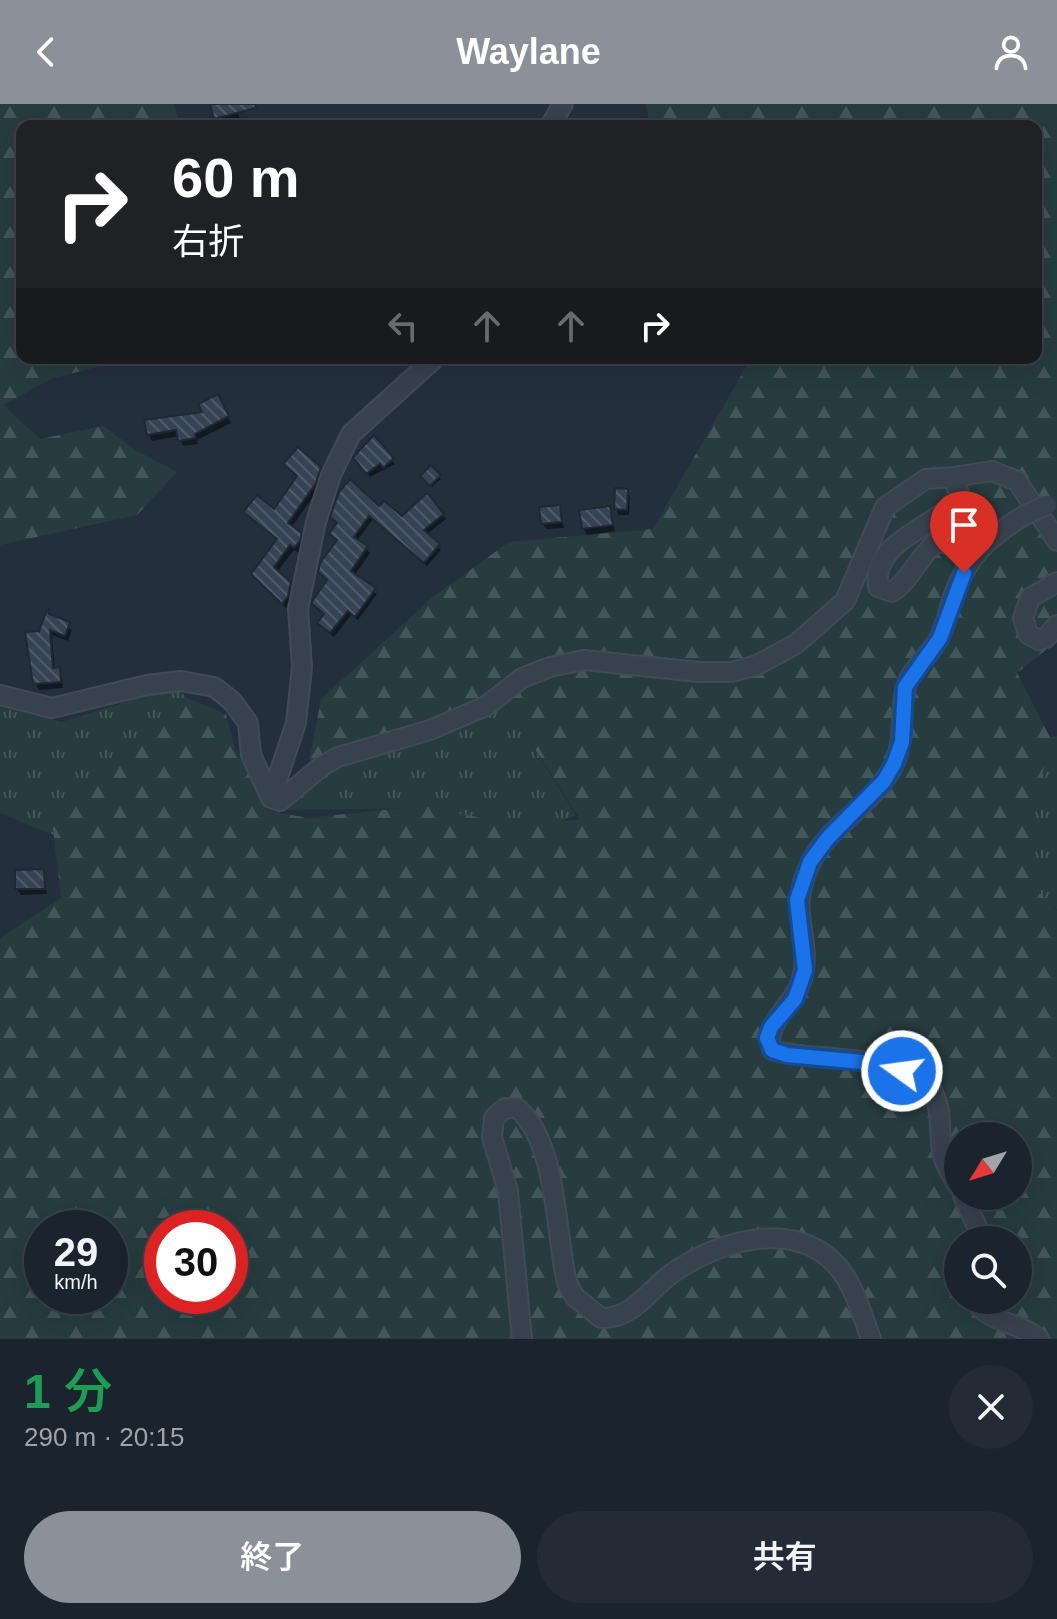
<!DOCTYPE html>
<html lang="ja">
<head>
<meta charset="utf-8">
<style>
  :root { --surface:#1b232e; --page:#242b36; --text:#f1f3f6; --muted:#a0a4aa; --line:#39404a; --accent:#8c9099 }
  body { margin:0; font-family:Arial,"Noto Sans JP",sans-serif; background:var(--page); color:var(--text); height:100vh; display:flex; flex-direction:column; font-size:30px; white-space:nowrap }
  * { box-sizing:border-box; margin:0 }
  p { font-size:26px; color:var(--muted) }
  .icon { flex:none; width:44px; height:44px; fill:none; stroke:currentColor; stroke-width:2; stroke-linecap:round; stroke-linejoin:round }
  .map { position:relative; height:1235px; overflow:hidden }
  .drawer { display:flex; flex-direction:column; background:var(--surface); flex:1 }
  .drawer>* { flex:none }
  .hud { position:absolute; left:16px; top:16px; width:1026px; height:244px; border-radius:16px; box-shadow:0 8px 32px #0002,0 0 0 2px var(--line); background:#202124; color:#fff; overflow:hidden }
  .needle { width:52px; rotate:232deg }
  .buttons { position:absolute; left:944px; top:1018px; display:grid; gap:16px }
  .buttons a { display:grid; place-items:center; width:88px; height:88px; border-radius:50%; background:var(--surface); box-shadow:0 8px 32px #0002,0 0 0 2px var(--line); font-size:40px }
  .speed { position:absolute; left:24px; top:1106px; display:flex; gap:16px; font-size:40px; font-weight:700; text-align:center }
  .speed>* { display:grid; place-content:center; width:104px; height:104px; border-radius:50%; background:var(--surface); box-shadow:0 8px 32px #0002,0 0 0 2px var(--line); line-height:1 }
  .speed small { font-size:20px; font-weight:400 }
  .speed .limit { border:12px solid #d22; background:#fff; color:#111 }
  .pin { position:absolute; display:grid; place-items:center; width:68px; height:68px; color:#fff; margin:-82px -34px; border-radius:50% 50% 50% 0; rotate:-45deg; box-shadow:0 0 8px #0007 }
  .pin .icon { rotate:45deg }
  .me { position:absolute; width:88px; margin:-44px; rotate:284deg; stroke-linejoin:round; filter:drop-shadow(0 0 6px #0008) }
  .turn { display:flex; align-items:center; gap:28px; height:168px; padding:0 24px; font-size:36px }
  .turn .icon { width:104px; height:104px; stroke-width:2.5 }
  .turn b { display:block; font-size:56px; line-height:68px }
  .lanes { display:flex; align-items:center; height:76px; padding:0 24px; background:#0003; justify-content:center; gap:40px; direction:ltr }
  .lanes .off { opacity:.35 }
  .round { display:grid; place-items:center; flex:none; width:84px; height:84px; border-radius:42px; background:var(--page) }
  .overview { display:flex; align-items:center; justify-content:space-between; height:136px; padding:0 24px }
  h1 { font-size:48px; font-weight:600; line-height:60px; color:#1e9e55 }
  .button { display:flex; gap:16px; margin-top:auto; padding:16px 24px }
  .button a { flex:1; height:92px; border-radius:48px; background:var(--accent); color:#fff; font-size:32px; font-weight:600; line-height:92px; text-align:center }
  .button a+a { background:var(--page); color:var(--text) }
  header { display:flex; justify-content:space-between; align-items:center; height:104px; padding:0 24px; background:var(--accent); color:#fff; font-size:36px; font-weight:600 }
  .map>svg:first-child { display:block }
  .grass { fill:url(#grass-tufts) }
  .forest { fill:url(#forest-firs); fill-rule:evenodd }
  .shadow { fill:#0007 }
  .building { fill:url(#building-back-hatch); stroke:#1f2835; stroke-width:2 }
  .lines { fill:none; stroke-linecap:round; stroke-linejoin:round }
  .minor-casing { stroke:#414a57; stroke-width:22 }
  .minor { stroke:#38414e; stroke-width:18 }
  .minor-bridge-casing { stroke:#414a57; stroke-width:22; stroke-linecap:butt }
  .minor-bridge { stroke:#38414e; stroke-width:18 }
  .route-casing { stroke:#114b97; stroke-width:20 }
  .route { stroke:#1a73e8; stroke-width:14 }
</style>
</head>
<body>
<header><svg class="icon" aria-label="back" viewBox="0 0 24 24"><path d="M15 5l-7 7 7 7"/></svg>Waylane<svg class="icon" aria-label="person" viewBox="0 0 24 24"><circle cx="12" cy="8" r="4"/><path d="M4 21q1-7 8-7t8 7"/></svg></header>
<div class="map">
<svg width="1057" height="1235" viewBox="0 0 1057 1235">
  <defs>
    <pattern id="grass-tufts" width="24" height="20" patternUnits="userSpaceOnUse" patternTransform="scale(2)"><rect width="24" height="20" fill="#263c3f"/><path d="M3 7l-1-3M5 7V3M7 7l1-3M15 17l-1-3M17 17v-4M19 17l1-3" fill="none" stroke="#435659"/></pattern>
    <pattern id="forest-firs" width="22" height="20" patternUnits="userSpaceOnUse" patternTransform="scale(2)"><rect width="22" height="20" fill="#263c3f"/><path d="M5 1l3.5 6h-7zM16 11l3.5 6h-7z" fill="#435659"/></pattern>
    <pattern id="building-back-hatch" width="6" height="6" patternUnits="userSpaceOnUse" patternTransform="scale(2)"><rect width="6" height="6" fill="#364354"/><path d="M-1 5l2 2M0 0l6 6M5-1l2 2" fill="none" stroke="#515c6b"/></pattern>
  </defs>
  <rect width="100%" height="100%" fill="#242f3e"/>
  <path class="grass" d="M 176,583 L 187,594 L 51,708 L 54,731 L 0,709 L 0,598 L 61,618 Z
    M 509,605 L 576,711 L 530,730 L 430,704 L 267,706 L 358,647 Z
    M 1057,632 L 1057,806 L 1037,787 L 1032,720 L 1050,633 Z"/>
  <path class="forest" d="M 0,0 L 174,0 L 181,22 L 22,22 L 22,254 L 130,254 L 51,275 L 3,301 L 40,335 L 103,322 L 137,347 L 177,368 L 137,411 L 0,441 Z
    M 645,0 L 1057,0 L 1057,537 L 1017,569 L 1050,633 L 1032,720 L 1037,786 L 1057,807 L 1057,1235 L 0,1235 L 0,834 L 61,794 L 51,708 L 187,594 L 226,610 L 235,645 L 267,706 L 307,714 L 423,702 L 525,723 L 580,715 L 509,605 L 308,663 L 321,595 L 433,493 L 509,438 L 653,425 L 751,254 L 1036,254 L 1036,22 L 651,22 ZM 958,1032 L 1018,1032 L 1018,1092 L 958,1092 ZM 42,1124 L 110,1124 L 110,1192 L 42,1192 ZM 162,1124 L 230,1124 L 230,1192 L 162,1192 ZM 958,1136 L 1018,1136 L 1018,1196 L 958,1196 Z"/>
  <path class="shadow" d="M 212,0 L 235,0 L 240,15 L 220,21 Z
    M 319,254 L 384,254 L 319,259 Z
    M 217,293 L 231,319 L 197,336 L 198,340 L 183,342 L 179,332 L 152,337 L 149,331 L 205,310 Z
    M 373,334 L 395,360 L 370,373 L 359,358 Z
    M 285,360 L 320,365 L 323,371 L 318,386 L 291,424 L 304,436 L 298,449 L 294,446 L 277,468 L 293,486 L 286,504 L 253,470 L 278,437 L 246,408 L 274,408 L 298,374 Z
    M 431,364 L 441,375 L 432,383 L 424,374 Z
    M 627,387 L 630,393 L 629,411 L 619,411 L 616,405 Z
    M 559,403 L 564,424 L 546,425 L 543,419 Z
    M 609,404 L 615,427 L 587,431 L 584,425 Z
    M 379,405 L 402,415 L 443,411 L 446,415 L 426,431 L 441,446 L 427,462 L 373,415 L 357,437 L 370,449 L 354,472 L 377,490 L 358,516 L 351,511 L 334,533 L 322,524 L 319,519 L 325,511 L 314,499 L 329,477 L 320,468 L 338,438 L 332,430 L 339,421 L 332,413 Z
    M 48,508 L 72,526 L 68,537 L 52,531 L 55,566 L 62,572 L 63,584 L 39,586 L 35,579 L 41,529 Z
    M 43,767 L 47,790 L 21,791 L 17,785 Z"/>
  <path class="building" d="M 210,0 L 255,0 L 256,4 L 214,15 Z
    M 218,290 L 229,312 L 195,330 L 196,334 L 178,337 L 176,326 L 147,331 L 144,316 L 202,308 L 198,300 Z
    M 374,331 L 394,354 L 383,364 L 380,360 L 366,370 L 353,353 Z
    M 298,343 L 321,363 L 316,379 L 288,419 L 302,429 L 300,437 L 294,444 L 290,441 L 274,463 L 291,478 L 288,492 L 282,500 L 251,470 L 277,435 L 243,408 L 257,391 L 274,405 L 297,372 L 283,360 Z
    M 431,361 L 441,371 L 430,382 L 420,372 Z
    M 350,375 L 379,402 L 384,397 L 402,412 L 427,389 L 444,410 L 424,426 L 440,440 L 424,459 L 369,412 L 354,433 L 368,442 L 351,467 L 376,484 L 355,513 L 348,507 L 330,529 L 317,519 L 324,510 L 311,499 L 327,476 L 318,468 L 320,459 L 337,436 L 329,430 L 337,419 L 330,413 L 339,388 Z
    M 615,384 L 628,385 L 627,406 L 614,405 Z
    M 560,401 L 562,418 L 541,420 L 539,403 Z
    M 610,402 L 613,421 L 582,425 L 579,406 Z
    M 48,503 L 49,510 L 70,518 L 65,532 L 50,526 L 53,564 L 60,563 L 61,578 L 33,580 L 25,528 L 39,527 Z
    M 44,765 L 45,785 L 15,785 L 15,766 Z"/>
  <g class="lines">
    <g class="minor-casing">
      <path id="minor" d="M 550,22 L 563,0
        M 953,373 L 992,367 L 1017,377 L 1057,437
        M 1057,478 L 1030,494 L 1023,514 L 1028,530 L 1039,536 L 1046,534 L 1057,521
        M 0,591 L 52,604 L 147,581 L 181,577 L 214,583 L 232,597 L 248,619 L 251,651 L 271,694 L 280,697 L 322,662 L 338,653 L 430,626 L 486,602 L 522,574 L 550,563 L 584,556 L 699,568 L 732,568 L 757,561 L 796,540 L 845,497 L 885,403 L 926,375 L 953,373 L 959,390 C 943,424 872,432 878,483 L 892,488 C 911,476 918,452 937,438 L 959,442 L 972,452
        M 271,694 L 296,619 L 302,563 L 298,505 L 316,418 L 331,371 L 351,330 L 435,254
        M 958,1082 C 954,1074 947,1065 944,1055 C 937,1034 944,1009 933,989 C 911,947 812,959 772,946 C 763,920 792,903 801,878 C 815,835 785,811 810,760 C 829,720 877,699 895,658 C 905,634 900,611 905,586 C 909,566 929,553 938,536 C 946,522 949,505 954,490 C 968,451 991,432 1025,411
        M 963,1092 L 977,1123 L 976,1136
        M 975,1196 C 986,1219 1021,1218 1039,1235
        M 522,1235 L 508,1087 L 492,1033 L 494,1014 L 505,1004 L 517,1004 C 558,1038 555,1129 567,1179 L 575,1193 L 601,1214 C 633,1215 648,1187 671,1170 C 717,1137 795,1113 838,1163 C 855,1183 862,1211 871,1235"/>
    </g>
    <use href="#minor" class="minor"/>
    <g class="minor-bridge-casing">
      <path id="minor-bridge" d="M 1025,411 L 1047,401"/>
    </g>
    <use href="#minor-bridge" class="minor-bridge"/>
  </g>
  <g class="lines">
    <g class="route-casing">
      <path id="route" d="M 902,967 L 884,960 L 787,951 L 772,946 L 767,934 L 771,923 L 795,895 L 805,866 L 797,796 L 810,758 L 827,735 L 884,677 L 894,660 L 902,638 L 905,583 L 940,534 L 964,469"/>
    </g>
    <use href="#route" class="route"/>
  </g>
</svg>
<div class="buttons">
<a><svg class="needle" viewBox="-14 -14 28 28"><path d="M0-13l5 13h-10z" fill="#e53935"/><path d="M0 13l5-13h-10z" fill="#a0a4aa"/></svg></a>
<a><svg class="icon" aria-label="search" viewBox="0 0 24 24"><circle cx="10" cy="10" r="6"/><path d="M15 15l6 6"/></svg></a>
</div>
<div class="speed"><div>29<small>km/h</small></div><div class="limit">30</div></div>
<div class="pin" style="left:964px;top:469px;background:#d93025"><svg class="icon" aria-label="arrive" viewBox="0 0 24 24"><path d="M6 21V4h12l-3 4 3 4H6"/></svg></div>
<svg class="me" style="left:902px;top:967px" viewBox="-20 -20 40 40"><circle r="17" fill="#1a73e8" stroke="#fff" stroke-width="3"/><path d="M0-11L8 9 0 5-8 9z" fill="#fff"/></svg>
<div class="hud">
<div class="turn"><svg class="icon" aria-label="right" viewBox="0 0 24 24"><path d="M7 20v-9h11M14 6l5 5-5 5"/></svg><div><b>60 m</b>右折</div></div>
<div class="lanes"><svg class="icon off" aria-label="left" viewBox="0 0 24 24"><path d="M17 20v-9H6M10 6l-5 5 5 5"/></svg><svg class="icon off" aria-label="ahead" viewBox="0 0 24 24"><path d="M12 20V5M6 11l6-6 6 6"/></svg><svg class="icon off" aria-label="ahead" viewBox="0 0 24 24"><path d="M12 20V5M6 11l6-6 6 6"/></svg><svg class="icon" aria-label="right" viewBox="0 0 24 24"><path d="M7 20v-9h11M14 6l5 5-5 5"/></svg></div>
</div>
</div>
<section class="drawer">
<div class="overview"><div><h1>1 分</h1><p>290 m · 20:15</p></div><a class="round"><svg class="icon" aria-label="close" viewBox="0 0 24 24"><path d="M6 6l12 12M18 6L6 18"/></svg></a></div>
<div class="button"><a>終了</a><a>共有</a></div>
</section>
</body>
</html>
